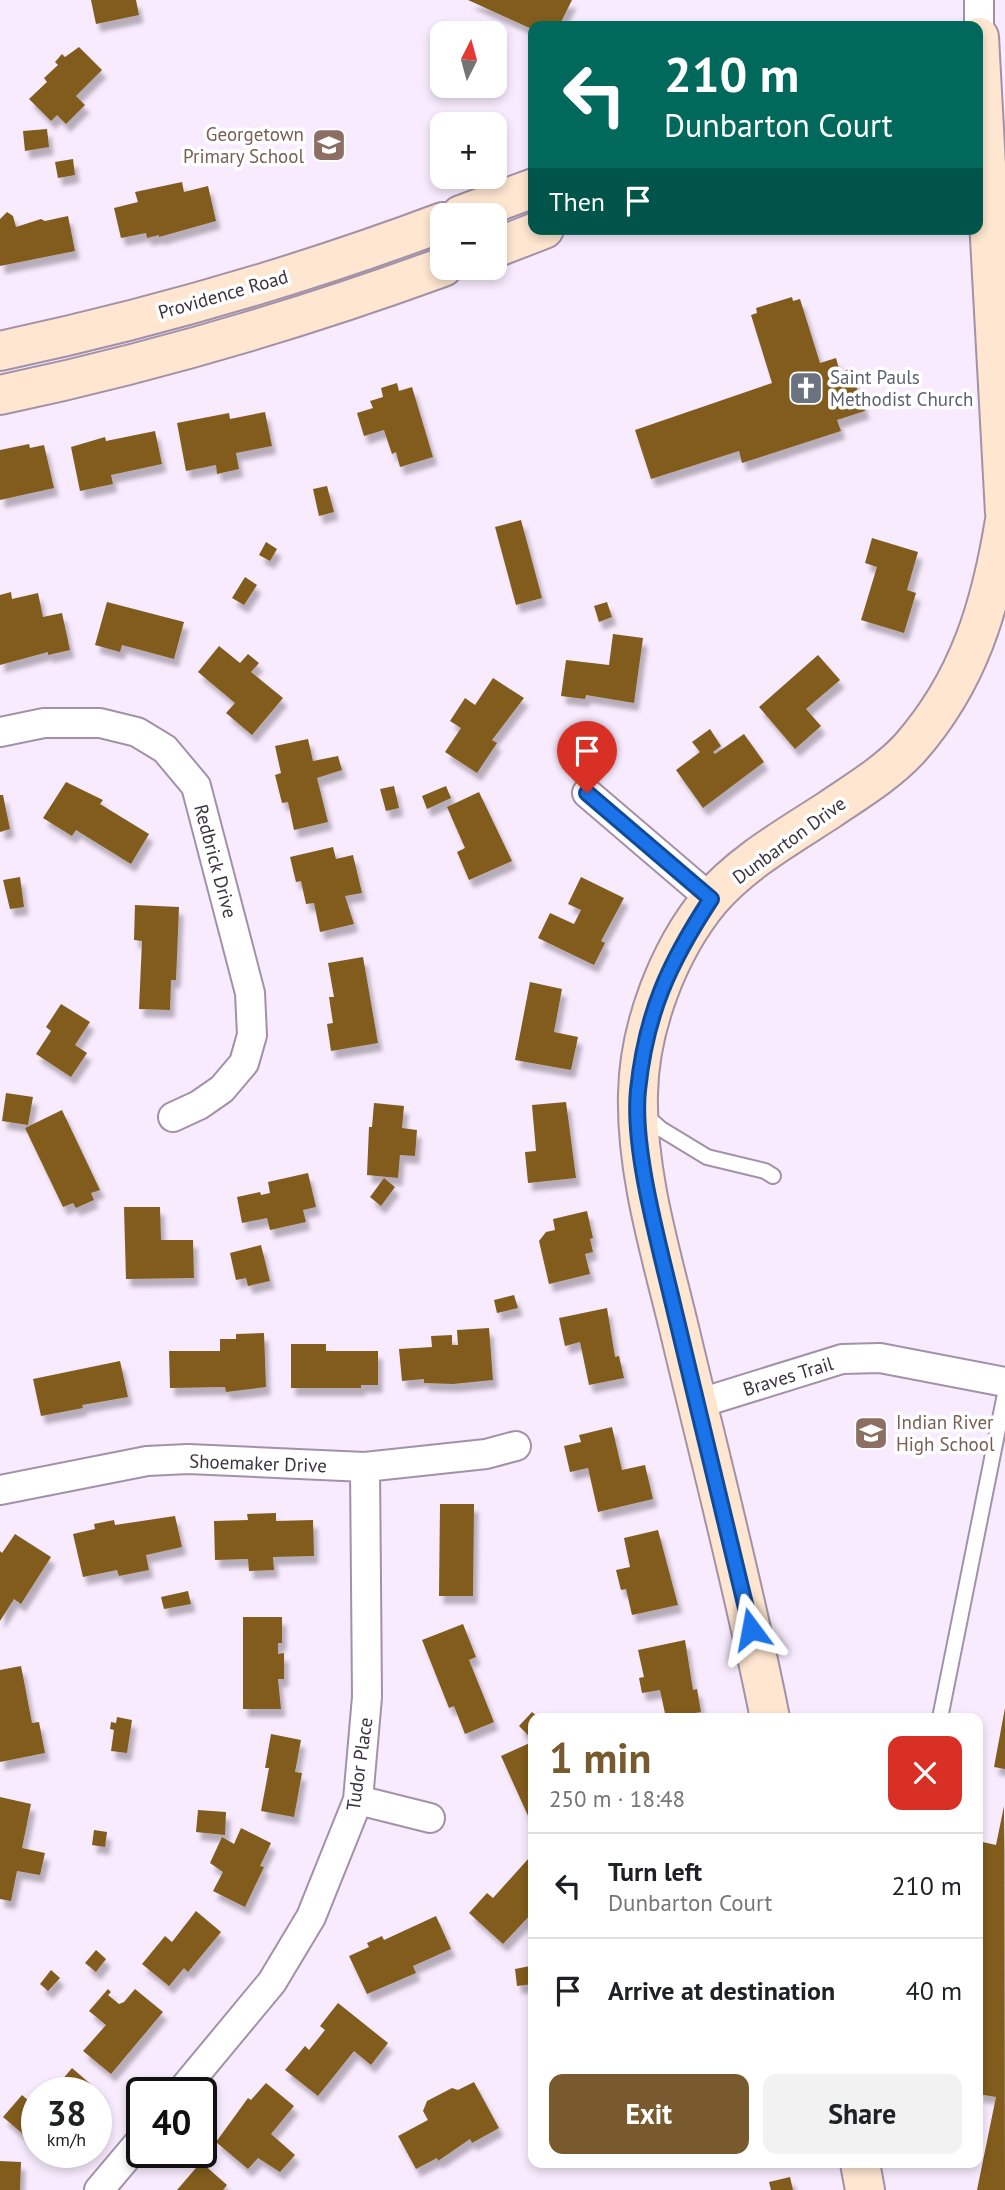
<!DOCTYPE html>
<html lang="en">
<head>
<meta charset="utf-8">
<style>
  :root { --surface:#fff; --page:#f2f2f2; --text:#202124; --muted:#757577; --line:#e0e0e0; --accent:#785a2e }
  body { margin:0; font-family:"PT Sans",sans-serif; background:var(--page); color:var(--text); height:100vh; display:flex; flex-direction:column; font-size:26px; white-space:nowrap }
  * { box-sizing:border-box; margin:0 }
  p { font-size:23px; color:var(--muted) }
  .icon { flex:none; width:38px; height:38px; fill:none; stroke:currentColor; stroke-width:2; stroke-linecap:round; stroke-linejoin:round }
  .map { position:relative; flex:1; overflow:hidden }
  .sheet { position:absolute; left:528px; top:1713px; width:455px; height:455px; display:flex; flex-direction:column; background:var(--surface); border-radius:14px; box-shadow:0 4px 10px #0003 }
  .sheet>* { flex:none }
  .guide { position:absolute; left:528px; top:21px; width:455px; height:214px; border-radius:14px; box-shadow:0 4px 10px #0003; background:#00695c; color:#fff; overflow:hidden }
  .needle { width:46px; rotate:6deg }
  .tools { position:absolute; left:430px; top:21px; display:grid; gap:14px }
  .tools a { display:grid; place-items:center; width:77px; height:77px; border-radius:14px; background:var(--surface); box-shadow:0 4px 10px #0003; font-size:35px }
  .speed { position:absolute; left:21px; top:2077px; display:flex; gap:14px; font-size:35px; font-weight:700; text-align:center }
  .speed>* { display:grid; place-content:center; width:91px; height:91px; border-radius:50%; background:var(--surface); box-shadow:0 4px 10px #0003; line-height:1 }
  .speed small { font-size:18px; font-weight:400 }
  .speed .limit { border:4px solid #111; border-radius:10px; background:#fff; color:#111 }
  .pin { position:absolute; display:grid; place-items:center; width:60px; height:60px; color:#fff; margin:-72px -30px; border-radius:50% 50% 50% 0; rotate:-45deg; box-shadow:0 0 7px #0007 }
  .pin .icon { rotate:45deg }
  .me { position:absolute; width:77px; margin:-38px; rotate:347deg; stroke-linejoin:round; filter:drop-shadow(0 0 5px #0008) }
  .turn { display:flex; align-items:center; gap:24px; height:147px; padding:0 21px; font-size:32px }
  .turn .icon { width:91px; height:91px; stroke-width:2.5 }
  .turn b { display:block; font-size:49px; line-height:60px }
  .then { display:flex; align-items:center; height:66px; padding:0 21px; background:#0003; gap:14px; font-size:26px }
  .round { display:grid; place-items:center; flex:none; width:74px; height:74px; border-radius:14px; background:var(--page) }
  .headline { display:flex; align-items:center; justify-content:space-between; height:119px; padding:0 21px }
  h1 { font-size:42px; font-weight:700; line-height:52px; color:var(--accent) }
  .primary-button { display:flex; gap:14px; margin-top:auto; padding:14px 21px }
  .primary-button a { flex:1; height:80px; border-radius:14px; background:var(--accent); color:#fff; font-size:28px; font-weight:700; line-height:80px; text-align:center }
  .primary-button a+a { background:var(--page); color:var(--text) }
  ul { padding:0; list-style:none }
  li { display:flex; align-items:center; gap:21px; height:105px; padding:0 21px; border-top:2px solid var(--line) }
  li div { flex:1 }
  li b { display:block; font-size:26px }
  li em { font-style:normal }
  .map>svg:first-child { display:block }
  .building { fill:#815c1f; filter:url(#shadow) }
  .lines { fill:none; stroke-linecap:round; stroke-linejoin:round }
  .lane-casing { stroke:#a291a7; stroke-width:18 }
  .street-casing { stroke:#a291a7; stroke-width:32 }
  .secondary-casing { stroke:#a291a7; stroke-width:42 }
  .lane { stroke:#fff; stroke-width:14 }
  .street { stroke:#fff; stroke-width:28 }
  .secondary { stroke:#fee6d0; stroke-width:38 }
  .route-casing { stroke:#114b97; stroke-width:18 }
  .route { stroke:#1a73e8; stroke-width:12 }
  .labels { text-anchor:middle; stroke-width:7; stroke-linejoin:round; paint-order:stroke }
  .education-label { font-size:19px; fill:#785e54; stroke:#fff; text-anchor:end }
  .street-label { font-size:19px; fill:#3b343e; stroke:#fff }
  .worship-label { font-size:19px; fill:#5b616d; stroke:#fff; text-anchor:start }
</style>
</head>
<body>
<div class="map">
<svg width="1005" height="2190" viewBox="0 0 1005 2190">
  <defs>
    <filter id="shadow"><feDropShadow dx="4.5" dy="8" stdDeviation="2" flood-color="#0004"/></filter>
  </defs>
  <rect width="100%" height="100%" fill="#f9ebfe"/>
  <path class="building" d="M 91,0 L 136,0 L 139,15 L 96,24 Z
    M 468,0 L 572,0 L 559,26 L 534,26 L 534,30 Z
    M 79,47 L 102,70 L 76,96 L 85,105 L 66,124 L 57,115 L 51,121 L 29,99 L 47,82 L 44,78 L 58,65 L 55,62 L 62,54 L 65,57 Z
    M 47,129 L 49,147 L 25,151 L 23,131 Z
    M 73,159 L 75,175 L 58,178 L 55,162 Z
    M 182,182 L 184,192 L 208,186 L 216,221 L 159,237 L 159,235 L 147,238 L 146,233 L 121,238 L 114,208 L 138,202 L 135,192 Z
    M 7,212 L 13,216 L 16,227 L 41,219 L 45,221 L 68,216 L 75,251 L 0,266 L 0,219 Z
    M 792,297 L 793,301 L 800,299 L 820,363 L 836,358 L 840,372 L 850,369 L 865,411 L 837,420 L 841,431 L 742,463 L 739,451 L 651,479 L 635,430 L 772,383 L 751,315 L 757,313 L 756,308 Z
    M 397,383 L 399,391 L 412,387 L 433,457 L 400,467 L 396,452 L 392,454 L 384,430 L 364,436 L 357,413 L 373,408 L 370,401 L 383,397 L 381,388 Z
    M 265,412 L 272,446 L 236,453 L 239,469 L 217,474 L 216,465 L 186,471 L 177,423 L 229,413 L 230,419 Z
    M 155,431 L 162,464 L 111,475 L 113,484 L 80,491 L 71,447 L 105,437 L 106,441 Z
    M 29,444 L 30,448 L 44,445 L 54,488 L 0,500 L 0,450 Z
    M 327,486 L 334,512 L 319,516 L 313,489 Z
    M 521,520 L 542,598 L 516,605 L 495,527 Z
    M 872,538 L 918,552 L 907,590 L 916,593 L 904,633 L 861,620 L 877,567 L 865,563 Z
    M 266,542 L 277,549 L 270,561 L 259,555 Z
    M 245,577 L 257,585 L 244,605 L 232,598 Z
    M 11,592 L 12,599 L 38,593 L 43,617 L 62,613 L 70,650 L 48,655 L 48,652 L 0,665 L 0,595 Z
    M 107,602 L 184,622 L 174,659 L 122,645 L 120,652 L 95,645 Z
    M 607,602 L 612,617 L 599,622 L 594,606 Z
    M 613,634 L 643,638 L 634,703 L 586,695 L 585,699 L 561,696 L 566,660 L 609,665 Z
    M 219,646 L 240,663 L 248,654 L 259,663 L 251,672 L 283,698 L 252,735 L 226,713 L 235,703 L 198,672 Z
    M 818,655 L 840,680 L 806,709 L 821,726 L 795,749 L 759,707 Z
    M 493,678 L 524,698 L 492,740 L 497,743 L 477,773 L 445,752 L 461,728 L 450,721 L 465,698 L 475,705 Z
    M 710,729 L 721,746 L 713,752 L 715,754 L 744,734 L 764,762 L 703,808 L 676,770 L 700,752 L 692,742 Z
    M 308,739 L 313,761 L 338,756 L 342,770 L 317,778 L 328,822 L 294,830 L 288,802 L 282,803 L 275,775 L 281,773 L 275,746 Z
    M 66,782 L 103,800 L 100,804 L 149,834 L 131,864 L 76,830 L 72,836 L 43,818 Z
    M 394,786 L 399,808 L 386,811 L 380,789 Z
    M 446,786 L 451,798 L 427,809 L 422,796 Z
    M 479,792 L 512,861 L 469,880 L 457,852 L 465,848 L 447,807 Z
    M 0,795 L 3,795 L 10,829 L 0,832 Z
    M 333,847 L 336,859 L 353,855 L 362,893 L 345,896 L 354,924 L 320,932 L 314,903 L 306,904 L 301,881 L 296,882 L 290,857 Z
    M 20,877 L 24,907 L 10,909 L 3,880 Z
    M 581,877 L 624,898 L 601,941 L 605,943 L 594,965 L 538,938 L 550,913 L 574,924 L 581,910 L 568,904 Z
    M 135,905 L 179,907 L 176,980 L 171,980 L 170,1010 L 139,1009 L 142,941 L 134,940 Z
    M 363,957 L 378,1043 L 331,1051 L 327,1024 L 333,1023 L 329,997 L 334,997 L 328,963 Z
    M 530,982 L 562,989 L 554,1032 L 578,1037 L 571,1070 L 515,1060 Z
    M 61,1004 L 90,1022 L 75,1045 L 87,1053 L 71,1077 L 36,1054 L 51,1031 L 46,1027 Z
    M 6,1093 L 33,1097 L 28,1125 L 2,1121 Z
    M 566,1102 L 576,1178 L 528,1183 L 525,1152 L 536,1151 L 532,1105 Z
    M 374,1103 L 404,1106 L 402,1128 L 417,1130 L 415,1156 L 400,1155 L 398,1178 L 367,1175 L 369,1127 L 372,1127 Z
    M 62,1110 L 100,1190 L 91,1193 L 94,1200 L 76,1208 L 73,1203 L 63,1207 L 25,1128 Z
    M 308,1173 L 316,1207 L 303,1210 L 306,1222 L 270,1230 L 267,1218 L 242,1223 L 237,1197 L 260,1192 L 261,1195 L 270,1193 L 268,1182 Z
    M 384,1178 L 395,1187 L 381,1206 L 370,1197 Z
    M 124,1207 L 160,1207 L 161,1240 L 193,1240 L 194,1278 L 126,1279 Z
    M 587,1211 L 593,1238 L 590,1239 L 593,1252 L 585,1254 L 590,1274 L 549,1284 L 539,1241 L 546,1232 L 555,1230 L 553,1219 Z
    M 261,1245 L 270,1281 L 248,1286 L 246,1278 L 236,1280 L 230,1253 Z
    M 514,1295 L 518,1308 L 497,1313 L 494,1300 Z
    M 607,1308 L 615,1357 L 619,1356 L 624,1378 L 589,1385 L 580,1342 L 565,1346 L 559,1318 Z
    M 489,1328 L 493,1380 L 453,1384 L 424,1383 L 424,1379 L 402,1381 L 399,1349 L 432,1347 L 431,1336 L 452,1335 L 452,1345 L 458,1345 L 457,1330 Z
    M 264,1333 L 266,1387 L 226,1392 L 225,1387 L 170,1388 L 169,1351 L 220,1351 L 220,1339 L 236,1339 L 236,1334 Z
    M 291,1344 L 326,1344 L 326,1351 L 378,1351 L 378,1385 L 361,1385 L 361,1388 L 291,1388 Z
    M 120,1361 L 128,1397 L 82,1405 L 83,1408 L 41,1416 L 33,1379 Z
    M 612,1427 L 622,1470 L 645,1465 L 653,1499 L 598,1512 L 588,1468 L 570,1472 L 564,1446 L 581,1442 L 579,1435 Z
    M 440,1504 L 474,1504 L 473,1596 L 439,1596 Z
    M 276,1513 L 276,1521 L 313,1520 L 314,1556 L 273,1557 L 274,1570 L 249,1571 L 248,1559 L 215,1560 L 214,1521 L 248,1520 L 247,1514 Z
    M 175,1516 L 182,1547 L 146,1555 L 149,1570 L 119,1576 L 117,1570 L 83,1577 L 73,1534 L 95,1529 L 94,1524 L 114,1520 L 115,1525 Z
    M 658,1530 L 678,1605 L 632,1615 L 626,1589 L 621,1590 L 616,1570 L 630,1567 L 624,1538 Z
    M 15,1534 L 51,1557 L 21,1604 L 14,1599 L 0,1621 L 0,1551 L 2,1553 Z
    M 188,1591 L 191,1604 L 164,1609 L 161,1597 Z
    M 243,1617 L 282,1617 L 282,1643 L 278,1643 L 278,1654 L 284,1653 L 284,1679 L 278,1679 L 281,1709 L 243,1709 Z
    M 463,1624 L 476,1657 L 469,1660 L 494,1722 L 465,1734 L 454,1706 L 449,1708 L 422,1640 Z
    M 685,1640 L 693,1690 L 697,1689 L 701,1712 L 666,1718 L 660,1690 L 642,1693 L 639,1678 L 644,1677 L 638,1650 Z
    M 21,1666 L 32,1723 L 39,1722 L 45,1753 L 0,1762 L 0,1670 Z
    M 1005,1708 L 1005,1769 L 994,1767 Z
    M 532,1712 L 539,1718 L 534,1718 L 534,1734 L 530,1737 L 519,1726 Z
    M 117,1717 L 132,1720 L 127,1753 L 111,1751 L 114,1730 L 110,1729 L 111,1722 L 116,1723 Z
    M 271,1734 L 301,1740 L 295,1772 L 302,1773 L 294,1817 L 261,1811 L 269,1768 L 265,1768 Z
    M 534,1741 L 534,1829 L 501,1756 Z
    M 0,1797 L 31,1804 L 22,1848 L 45,1853 L 40,1875 L 17,1871 L 11,1901 L 0,1899 Z
    M 1004,1806 L 1005,2190 L 977,2190 L 996,2097 L 978,2094 L 978,1841 L 996,1845 Z
    M 198,1810 L 226,1812 L 225,1835 L 196,1832 Z
    M 241,1828 L 271,1843 L 260,1866 L 264,1867 L 245,1907 L 213,1891 L 223,1872 L 210,1863 L 222,1837 L 234,1844 Z
    M 94,1830 L 107,1832 L 105,1847 L 92,1845 Z
    M 529,1858 L 534,1862 L 534,1911 L 503,1944 L 469,1913 L 487,1893 L 493,1898 Z
    M 196,1911 L 221,1932 L 188,1972 L 184,1968 L 169,1986 L 142,1964 L 165,1936 L 172,1942 Z
    M 436,1916 L 451,1949 L 413,1966 L 416,1973 L 367,1994 L 349,1956 L 369,1947 L 367,1943 L 382,1936 L 384,1940 Z
    M 96,1950 L 106,1959 L 96,1972 L 85,1963 Z
    M 530,1966 L 533,1984 L 517,1986 L 515,1969 Z
    M 51,1970 L 60,1978 L 48,1991 L 40,1984 Z
    M 108,1989 L 111,1992 L 108,1995 L 119,2004 L 124,2002 L 135,1989 L 163,2012 L 111,2074 L 83,2051 L 106,2025 L 89,2011 Z
    M 338,2003 L 388,2043 L 371,2065 L 354,2051 L 318,2096 L 285,2070 L 305,2046 L 309,2050 L 325,2030 L 320,2026 Z
    M 72,2068 L 102,2094 L 96,2101 L 96,2093 L 51,2093 Z
    M 474,2082 L 499,2128 L 472,2143 L 470,2139 L 438,2161 L 437,2158 L 416,2169 L 398,2136 L 428,2120 L 423,2111 L 427,2101 L 452,2088 L 458,2090 Z
    M 266,2083 L 294,2106 L 271,2134 L 295,2155 L 280,2172 L 258,2158 L 248,2169 L 216,2142 L 248,2098 L 251,2100 Z
    M 22,2095 L 37,2108 L 37,2146 L 3,2117 Z
    M 0,2161 L 21,2162 L 20,2190 L 0,2190 Z
    M 201,2162 L 227,2185 L 223,2190 L 177,2190 Z
    M 790,2177 L 793,2190 L 771,2190 L 769,2182 Z"/>
  <g class="lines">
    <g class="lane-casing">
      <path id="lane" d="M 644,1114 L 661,1129 L 707,1157 L 765,1171 L 773,1176
        M 940,1718 L 1005,1394"/>
    </g>
    <g class="street-casing">
      <path id="street" d="M 979,0 L 979,37
        M 0,732 L 44,723 L 100,723 L 137,732 L 165,749 L 196,786 L 250,993 L 252,1035 L 244,1063 L 222,1089 L 199,1105 L 173,1117
        M 587,793 L 711,899
        M 697,1404 L 842,1359 L 880,1358 L 1005,1382
        M 0,1490 L 147,1461 L 188,1459 L 365,1467 L 486,1454 L 516,1446
        M 358,1800 L 430,1818
        M 180,2093 L 272,1982 L 311,1917 L 358,1800 L 367,1697 L 365,1467
        M 99,2190 L 142,2139"/>
    </g>
    <g class="secondary-casing">
      <path id="secondary" d="M 979,37 L 1005,513
        M 461,215 L 534,188
        M 495,248 L 544,229
        M 0,351 C 150,319 299,276 443,222
        M 0,395 C 151,363 298,320 443,267
        M 770,1718 C 744,1588 710,1458 679,1328 C 661,1253 636,1173 638,1094 C 639,1028 668,951 710,900 C 741,863 789,836 829,810 C 857,791 887,773 910,748 C 969,681 991,606 1005,520
        M 860,2163 L 865,2190"/>
    </g>
    <use href="#lane" class="lane"/>
    <use href="#street" class="street"/>
    <use href="#secondary" class="secondary"/>
  </g>
  <g class="lines">
    <g class="route-casing">
      <path id="route" d="M 587,793 L 711,899 C 669,963 646,1013 638,1090 C 632,1149 659,1244 673,1304 C 699,1412 725,1521 751,1629"/>
    </g>
    <use href="#route" class="route"/>
  </g>
  <defs>
    <g id="school-square" transform="scale(1.75)"><rect x="-9" y="-9" width="18" height="18" rx="4" fill="#8d6e63" stroke="#fff"/><path d="M0-5L7-2L0 1L-7-2ZM-4 1L0 2.5L4 1V4Q0 6-4 4Z" fill="#fff"/></g>
    <g id="church-square" transform="scale(1.75)"><rect x="-9" y="-9" width="18" height="18" rx="4" fill="#6b7280" stroke="#fff"/><path d="M-1.2-6h2.4v3.5h3.3v2.4h-3.3V6h-2.4V-.1h-3.3v-2.4h3.3Z" fill="#fff"/></g>
  </defs>
  <g fill-rule="evenodd">
    <use href="#school-square" x="329" y="145"/>
    <use href="#church-square" x="806" y="388"/>
    <use href="#school-square" x="871" y="1433"/>
  </g>
  <g class="labels">
    <g class="education-label">
      <text x="304" y="141">Georgetown<tspan x="304" dy="22">Primary School</tspan></text>
      <text x="896" y="1429" text-anchor="start">Indian River<tspan x="896" dy="22">High School</tspan></text>
    </g>
    <g class="street-label">
      <text transform="translate(223 294) rotate(-16)" y="7">Providence Road</text>
      <text transform="translate(789 840) rotate(-36)" y="7">Dunbarton Drive</text>
      <text transform="translate(216 861) rotate(75)" y="7">Redbrick Drive</text>
      <text transform="translate(788 1376) rotate(-17)" y="7">Braves Trail</text>
      <text transform="translate(258 1463) rotate(2)" y="7">Shoemaker Drive</text>
      <text transform="translate(359 1764) rotate(-82)" y="7">Tudor Place</text>
    </g>
    <g class="worship-label">
      <text x="830" y="384">Saint Pauls<tspan x="830" dy="22">Methodist Church</tspan></text>
    </g>
  </g>
</svg>
<div class="tools">
<a><svg class="needle" viewBox="-14 -14 28 28"><path d="M0-13l5 13h-10z" fill="#e53935"/><path d="M0 13l5-13h-10z" fill="#757577"/></svg></a>
<a>+</a>
<a>−</a>
</div>
<div class="speed"><div>38<small>km/h</small></div><div class="limit">40</div></div>
<div class="pin" style="left:587px;top:793px;background:#d93025"><svg class="icon" aria-label="arrive" viewBox="0 0 24 24"><path d="M6 21V4h12l-3 4 3 4H6"/></svg></div>
<svg class="me" style="left:751px;top:1629px" viewBox="-20 -20 40 40"><path d="M0-17L14 15 0 8-14 15z" fill="#1a73e8" stroke="#fff" stroke-width="4"/></svg>
<div class="guide">
<div class="turn"><svg class="icon" aria-label="left" viewBox="0 0 24 24"><path d="M17 20v-9H6M10 6l-5 5 5 5"/></svg><div><b>210 m</b>Dunbarton Court</div></div>
<div class="then">Then<svg class="icon" aria-label="arrive" viewBox="0 0 24 24"><path d="M6 21V4h12l-3 4 3 4H6"/></svg></div>
</div>
<section class="sheet">
<div class="headline"><div><h1>1 min</h1><p>250 m · 18:48</p></div><a class="round" style="background:#d93025;color:#fff"><svg class="icon" aria-label="close" viewBox="0 0 24 24"><path d="M6 6l12 12M18 6L6 18"/></svg></a></div>
<ul>
<li><svg class="icon" aria-label="left" viewBox="0 0 24 24"><path d="M17 20v-9H6M10 6l-5 5 5 5"/></svg><div><b>Turn left</b><p>Dunbarton Court</p></div><em>210 m</em></li>
<li><svg class="icon" aria-label="arrive" viewBox="0 0 24 24"><path d="M6 21V4h12l-3 4 3 4H6"/></svg><div><b>Arrive at destination</b></div><em>40 m</em></li>
</ul>
<div class="primary-button"><a>Exit</a><a>Share</a></div>
</section>
</div>
</body>
</html>
